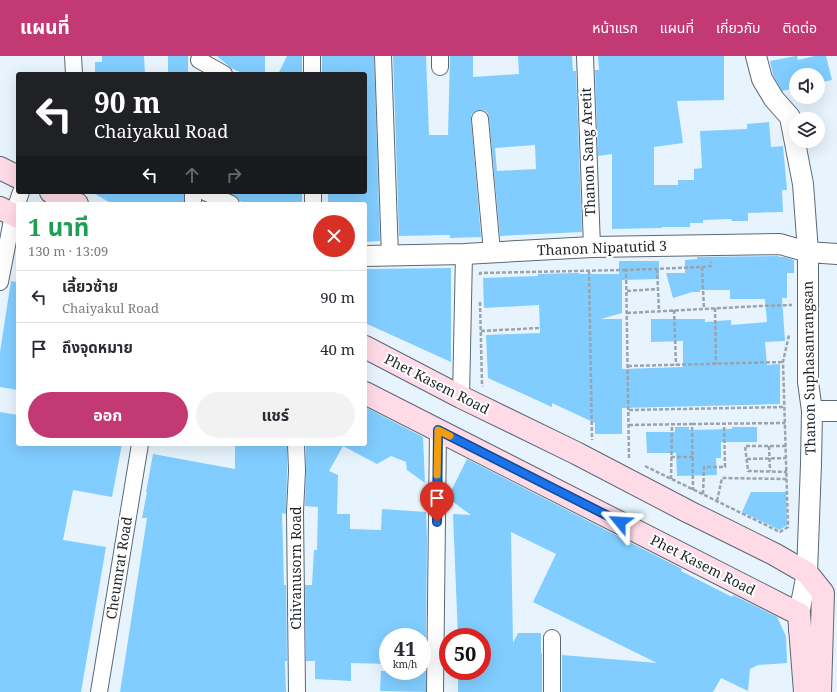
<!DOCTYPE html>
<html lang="th">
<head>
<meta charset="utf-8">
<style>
  :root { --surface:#fff; --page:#f2f2f3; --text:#2b2b33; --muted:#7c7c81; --line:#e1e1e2; --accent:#c33974 }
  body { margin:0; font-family:"Noto Serif","Noto Sans Thai",serif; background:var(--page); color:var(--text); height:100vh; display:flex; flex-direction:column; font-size:15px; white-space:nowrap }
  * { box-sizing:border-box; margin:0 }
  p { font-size:13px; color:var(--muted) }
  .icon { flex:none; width:22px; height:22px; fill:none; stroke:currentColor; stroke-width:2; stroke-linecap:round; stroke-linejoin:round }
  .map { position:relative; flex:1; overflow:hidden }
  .panel { position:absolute; left:16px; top:146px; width:351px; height:244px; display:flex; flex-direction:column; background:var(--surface); border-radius:4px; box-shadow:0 4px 16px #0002 }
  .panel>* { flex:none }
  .hud { position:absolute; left:16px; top:16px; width:351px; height:122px; border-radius:4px; box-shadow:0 4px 16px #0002; background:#202124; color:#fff; overflow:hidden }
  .buttons { position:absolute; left:789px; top:12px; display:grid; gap:8px }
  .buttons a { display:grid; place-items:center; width:36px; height:36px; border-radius:50%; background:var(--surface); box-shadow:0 4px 16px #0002; font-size:20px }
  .speed { position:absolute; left:379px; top:572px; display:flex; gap:8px; font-size:20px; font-weight:700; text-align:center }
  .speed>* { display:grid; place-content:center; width:52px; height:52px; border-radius:50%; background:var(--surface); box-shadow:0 4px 16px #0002; line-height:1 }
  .speed small { font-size:10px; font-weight:400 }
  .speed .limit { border:6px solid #d22; background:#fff; color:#111 }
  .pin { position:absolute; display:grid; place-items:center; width:34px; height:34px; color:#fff; margin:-41px -17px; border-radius:50% 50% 50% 0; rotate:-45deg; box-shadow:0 0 4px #0007 }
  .pin .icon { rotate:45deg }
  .me { position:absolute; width:44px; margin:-22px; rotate:297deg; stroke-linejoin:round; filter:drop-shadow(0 0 3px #0008) }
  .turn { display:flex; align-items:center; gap:14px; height:84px; padding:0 12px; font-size:18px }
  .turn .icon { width:52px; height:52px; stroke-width:2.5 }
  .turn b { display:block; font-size:28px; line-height:34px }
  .lanes { display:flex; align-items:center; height:38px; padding:0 12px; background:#0003; justify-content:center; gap:20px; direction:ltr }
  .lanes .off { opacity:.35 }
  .round { display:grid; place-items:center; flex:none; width:42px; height:42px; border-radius:21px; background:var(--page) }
  .overview { display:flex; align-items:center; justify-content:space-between; height:68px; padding:0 12px }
  h1 { font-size:24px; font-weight:700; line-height:30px; color:#1e9e55 }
  .primary-button { display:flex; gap:8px; margin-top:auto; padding:8px 12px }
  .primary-button a { flex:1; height:46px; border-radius:24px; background:var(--accent); color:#fff; font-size:16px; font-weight:700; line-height:46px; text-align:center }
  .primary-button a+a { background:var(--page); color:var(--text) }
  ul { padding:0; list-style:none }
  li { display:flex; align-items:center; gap:12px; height:52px; padding:0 12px; border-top:1px solid var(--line) }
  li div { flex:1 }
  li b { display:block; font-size:15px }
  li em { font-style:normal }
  header { display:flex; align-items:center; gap:24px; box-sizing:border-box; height:56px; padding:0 20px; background:var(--accent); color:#fff }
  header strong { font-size:19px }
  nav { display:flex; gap:22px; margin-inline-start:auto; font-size:14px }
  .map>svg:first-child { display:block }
  .building { fill:#81cdff; fill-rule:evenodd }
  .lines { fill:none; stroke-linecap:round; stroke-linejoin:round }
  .minor-casing { stroke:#5a6973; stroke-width:18 }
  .tertiary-casing { stroke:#5a6973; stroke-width:22 }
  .secondary-casing { stroke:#5a6973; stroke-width:24 }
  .path { stroke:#9aa4ac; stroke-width:2.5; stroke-dasharray:4 2; stroke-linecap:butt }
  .minor { stroke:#fff; stroke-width:16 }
  .tertiary { stroke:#fff; stroke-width:20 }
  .secondary { stroke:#ffdae7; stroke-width:22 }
  .route-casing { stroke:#114b97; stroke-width:10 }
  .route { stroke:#1a73e8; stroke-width:7 }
  .slow { stroke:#f59e0b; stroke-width:7 }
  .labels { text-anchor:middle; stroke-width:4; stroke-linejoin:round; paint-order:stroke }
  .street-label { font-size:14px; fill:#1f2529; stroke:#fff }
</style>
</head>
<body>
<header>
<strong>แผนที่</strong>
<nav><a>หน้าแรก</a><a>แผนที่</a><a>เกี่ยวกับ</a><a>ติดต่อ</a></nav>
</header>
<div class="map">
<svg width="837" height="636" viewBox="0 0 837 636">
  <rect width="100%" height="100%" fill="#e7f4fd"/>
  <path class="building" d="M 102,0 L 144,0 L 145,18 L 95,18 L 95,6 L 102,6 Z
    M 168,0 L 188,0 L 188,18 L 168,18 Z
    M 217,0 L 265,0 L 265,18 L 244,18 L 231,12 Z
    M 287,0 L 302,0 L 302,18 L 278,18 Z
    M 322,0 L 374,0 L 380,185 L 365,186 L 365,148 L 328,148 L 328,136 L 365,136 L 365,18 L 322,18 Z
    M 393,0 L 426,0 L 429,79 L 448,79 L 450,0 L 473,0 L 473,21 L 519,18 L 518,0 L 572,0 L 573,15 L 576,15 L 582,176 L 500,180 L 489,62 L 488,57 L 484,54 L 480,54 L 474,56 L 471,59 L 471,64 L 481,181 L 450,182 L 450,179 L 399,180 ZM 535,89 L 536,113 L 497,115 L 495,92 Z
    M 598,0 L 724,0 L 724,44 L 677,45 L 683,87 L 654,91 L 654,129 L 678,129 L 678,124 L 694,124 L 694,113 L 702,112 L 700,75 L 747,73 L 747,68 L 769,66 L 771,91 L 783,90 L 787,134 L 782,134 L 783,156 L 748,157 L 748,165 L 732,165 L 731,163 L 703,164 L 703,167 L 690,167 L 690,171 L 662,171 L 662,172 L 612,173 L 612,98 L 598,100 L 595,14 L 599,14 Z
    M 796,0 L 797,0 L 798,4 L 815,0 L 826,0 L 832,24 L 818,27 L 818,19 L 796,19 L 796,32 L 782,35 L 773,19 L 770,5 Z
    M 92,136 L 184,136 L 184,148 L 112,148 Z
    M 228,136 L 302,136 L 302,148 L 247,148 L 240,145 L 238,142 L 235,140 Z
    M 778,200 L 779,201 L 785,201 L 794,204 L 794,217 L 787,217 L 787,242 L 782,242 L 785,285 L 765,286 L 767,309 L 780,308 L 780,348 L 622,352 L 622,378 L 595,378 L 595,367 L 552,347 L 552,351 L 488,322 L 486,279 L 540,277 L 539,249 L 484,252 L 483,222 L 538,220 L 538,218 L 579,217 L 580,218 L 619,218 L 619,205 L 659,205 L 659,223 L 622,224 L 622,257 L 601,263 L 622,263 L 622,313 L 683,311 L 683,285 L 651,286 L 651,263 L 705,263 L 705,266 L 731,264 L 731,269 L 767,266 L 765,243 L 730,243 L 730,234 L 700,234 L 700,236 L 692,236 L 673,242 L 666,217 L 685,217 L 685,204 L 697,203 L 697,201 Z
    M 451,212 L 451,306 L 365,267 L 365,213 Z
    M 11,225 L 18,226 L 18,334 L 0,331 L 0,296 Z
    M 365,351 L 423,381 L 425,427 L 407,414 L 406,406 L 391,400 L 377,408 L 343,390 L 329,415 L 338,419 L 337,458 L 350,458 L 350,473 L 381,474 L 382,453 L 426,456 L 427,483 L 426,581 L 388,581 L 388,608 L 351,607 L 351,625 L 315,623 L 315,605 L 306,605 L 305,529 L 312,529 L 314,494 L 317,494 L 318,451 L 305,450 L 306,415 L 306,388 L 365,388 Z
    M 0,356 L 18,359 L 18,388 L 122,388 L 112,441 L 73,434 L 63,484 L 106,491 L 81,636 L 0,636 Z
    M 675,371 L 689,371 L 689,374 L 732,373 L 732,371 L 757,371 L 757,386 L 721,386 L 721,402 L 716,402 L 717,419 L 677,420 L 676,397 L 647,397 L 646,376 L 675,376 Z
    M 235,388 L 287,388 L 287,415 L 286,458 L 282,457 L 284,529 L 286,529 L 287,605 L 285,605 L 286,636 L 120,636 L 147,462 L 142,462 L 147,436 L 146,436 L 153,398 L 235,413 Z
    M 467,403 L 682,513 L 681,515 L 732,541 L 733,539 L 777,561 L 786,580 L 787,607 L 758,609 L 750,613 L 748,635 L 721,622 L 713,636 L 562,636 L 562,599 L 657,607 L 533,546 L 556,498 L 511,476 L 513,587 L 518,577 L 541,577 L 541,597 L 542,598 L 542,636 L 458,636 L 458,615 L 482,615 L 482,581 L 458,581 L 453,458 L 471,459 L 453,446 L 452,433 Z
    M 751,436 L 786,436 L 787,469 L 780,474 L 742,456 Z
    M 381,615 L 426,615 L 426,636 L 380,635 Z"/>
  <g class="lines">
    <g class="minor-casing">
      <path id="minor" d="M 73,0 L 74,18
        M 383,0 L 390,200
        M 440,0 L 440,11
        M 585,0 L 592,191
        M 199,4 L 224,18
        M 312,18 L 312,0
        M 480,63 L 492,196
        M 205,136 L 231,148
        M 313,136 L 313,148
        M 193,148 L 193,136
        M 0,226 L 13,159 L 21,136
        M 461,341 L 464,198
        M 296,388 L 297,415 L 295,456 L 297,636
        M 99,636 L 140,388
        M 435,636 L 438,374
        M 552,636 L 552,582"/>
    </g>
    <g class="tertiary-casing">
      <path id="tertiary" d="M 756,0 L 762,23 L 774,43 L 790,61 L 803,128 L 808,196 L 808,326 L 812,355 L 811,408 L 807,517 L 799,558 L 799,574
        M 365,200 L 464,198 L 592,191 L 780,188 L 808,196 L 837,198
        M 812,355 L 837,355"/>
    </g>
    <g class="secondary-casing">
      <path id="secondary" d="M 0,112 L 18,121
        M 51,136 L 77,148
        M 0,152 L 18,161
        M 365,291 L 461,341 L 576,397 L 689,456 L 774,498 L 807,517 L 823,537 L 820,636
        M 365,337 L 799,558 L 805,636"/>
    </g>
    <path class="path" d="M 702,211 L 704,253
      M 657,213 L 659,255
      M 589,215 L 592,384
      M 480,219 L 480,217 L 626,214
      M 627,235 L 658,233
      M 480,246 L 482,329 L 483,330
      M 715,252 L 716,308
      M 674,254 L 676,309
      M 627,257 L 760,250 L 792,249
      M 481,275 L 539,272
      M 628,310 L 783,306
      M 629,354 L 784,351
      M 692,368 L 785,367
      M 629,369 L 692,368 L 693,434
      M 769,390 L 770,415
      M 786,390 L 745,390 L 748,415 L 787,416
      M 671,401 L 693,401
      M 629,402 L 626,214 L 702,211 L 711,210 L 711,206
      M 747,403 L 786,402
      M 645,410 L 780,476 L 788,471 L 783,306 L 789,279
      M 671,423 L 672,369
      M 703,438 L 704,411 L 725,411 L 724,368
      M 717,445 L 722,422 L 787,423"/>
    <use href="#minor" class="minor"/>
    <use href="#tertiary" class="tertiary"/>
    <use href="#secondary" class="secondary"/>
  </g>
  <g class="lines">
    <g class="route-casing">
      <path id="route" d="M 437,466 L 438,374 L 620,466"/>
    </g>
    <use href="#route" class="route"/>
    <path class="slow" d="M 437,419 L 438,374 L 450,380"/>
  </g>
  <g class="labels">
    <g class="street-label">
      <text transform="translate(588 96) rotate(-92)" y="5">Thanon Sang Aretit</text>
      <text transform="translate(602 192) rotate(-2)" y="5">Thanon Nipatutid 3</text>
      <text transform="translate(809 312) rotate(-91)" y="5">Thanon Suphasanrangsan</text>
      <text transform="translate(437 328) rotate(27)" y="5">Phet Kasem Road</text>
      <text transform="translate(703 509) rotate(27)" y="5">Phet Kasem Road</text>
      <text transform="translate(119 512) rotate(-81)" y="5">Cheumrat Road</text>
      <text transform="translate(296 512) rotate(-90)" y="5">Chivanusorn Road</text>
    </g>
  </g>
</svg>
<div class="buttons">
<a><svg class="icon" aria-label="sound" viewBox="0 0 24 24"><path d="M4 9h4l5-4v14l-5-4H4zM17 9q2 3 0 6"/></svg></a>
<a><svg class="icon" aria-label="layers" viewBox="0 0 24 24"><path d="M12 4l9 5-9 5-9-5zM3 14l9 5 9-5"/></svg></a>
</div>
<div class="speed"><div>41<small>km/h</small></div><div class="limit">50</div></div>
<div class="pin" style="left:437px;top:466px;background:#d93025"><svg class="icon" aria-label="arrive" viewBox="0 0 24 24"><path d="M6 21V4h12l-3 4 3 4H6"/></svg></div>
<svg class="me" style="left:620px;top:466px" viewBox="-20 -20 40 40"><path d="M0-17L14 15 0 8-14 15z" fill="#1a73e8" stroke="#fff" stroke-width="4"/></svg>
<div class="hud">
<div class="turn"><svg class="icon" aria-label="left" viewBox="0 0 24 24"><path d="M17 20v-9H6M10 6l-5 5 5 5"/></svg><div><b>90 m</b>Chaiyakul Road</div></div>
<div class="lanes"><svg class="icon" aria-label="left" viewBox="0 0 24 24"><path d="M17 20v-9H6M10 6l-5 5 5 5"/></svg><svg class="icon off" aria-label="ahead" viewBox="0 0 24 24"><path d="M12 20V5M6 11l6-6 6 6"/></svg><svg class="icon off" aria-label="right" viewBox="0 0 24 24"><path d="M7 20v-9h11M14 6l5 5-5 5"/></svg></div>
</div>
<section class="panel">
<div class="overview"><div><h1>1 นาที</h1><p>130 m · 13:09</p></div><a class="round" style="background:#d93025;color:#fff"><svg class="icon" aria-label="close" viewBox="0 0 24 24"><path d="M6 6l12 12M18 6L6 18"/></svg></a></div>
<ul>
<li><svg class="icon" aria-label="left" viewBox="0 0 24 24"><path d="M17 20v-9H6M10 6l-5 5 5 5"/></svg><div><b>เลี้ยวซ้าย</b><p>Chaiyakul Road</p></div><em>90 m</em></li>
<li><svg class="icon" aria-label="arrive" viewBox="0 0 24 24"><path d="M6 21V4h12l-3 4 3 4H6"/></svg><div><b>ถึงจุดหมาย</b></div><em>40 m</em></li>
</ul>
<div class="primary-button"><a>ออก</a><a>แชร์</a></div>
</section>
</div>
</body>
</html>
